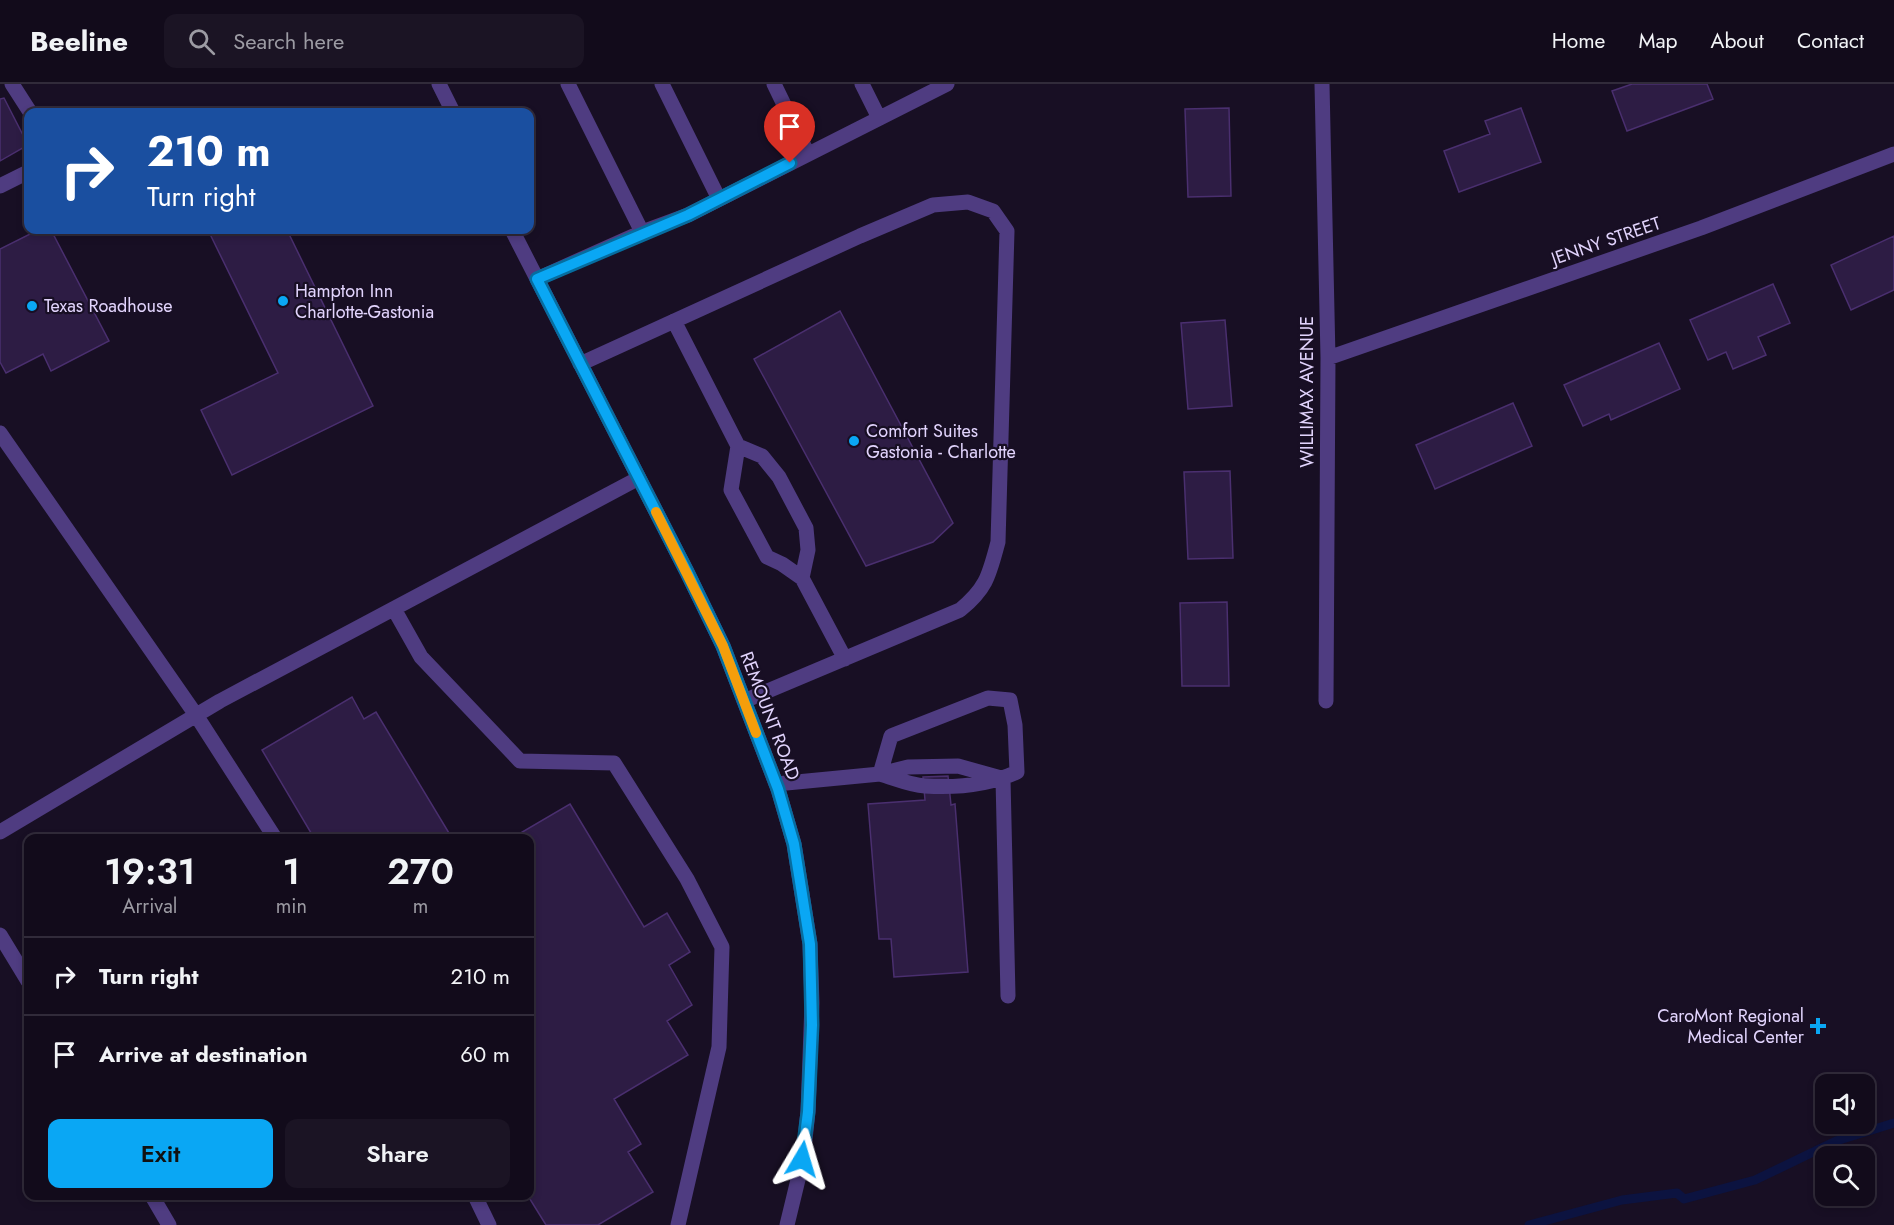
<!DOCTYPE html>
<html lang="en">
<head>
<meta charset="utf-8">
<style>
  :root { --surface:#120b1b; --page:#1b1424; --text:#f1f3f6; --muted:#9c9ba3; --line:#312b3a; --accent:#0aa7f4 }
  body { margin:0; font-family:Jost,sans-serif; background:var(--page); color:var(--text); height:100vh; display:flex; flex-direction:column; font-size:22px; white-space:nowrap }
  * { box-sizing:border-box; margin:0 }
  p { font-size:20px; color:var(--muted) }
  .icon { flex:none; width:33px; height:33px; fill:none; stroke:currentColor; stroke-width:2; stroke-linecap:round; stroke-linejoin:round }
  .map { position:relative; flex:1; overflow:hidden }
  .sheet { position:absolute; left:24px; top:750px; width:510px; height:366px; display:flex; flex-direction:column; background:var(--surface); border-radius:12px; box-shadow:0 3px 9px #0003,0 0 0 2px var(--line) }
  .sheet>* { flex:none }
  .hud { position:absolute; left:24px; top:24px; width:510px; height:126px; border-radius:12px; box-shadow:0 3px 9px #0003,0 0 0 2px var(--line); background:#1a4fa0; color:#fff; overflow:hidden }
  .tools { position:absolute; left:1815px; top:990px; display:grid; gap:12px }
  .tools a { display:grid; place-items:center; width:60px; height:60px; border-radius:12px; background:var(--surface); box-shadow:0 3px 9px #0003,0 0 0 2px var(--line); font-size:30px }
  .pin { position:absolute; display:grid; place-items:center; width:51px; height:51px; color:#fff; margin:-62px -26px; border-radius:50% 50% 50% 0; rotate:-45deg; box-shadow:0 0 6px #0007 }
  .pin .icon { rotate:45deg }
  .me { position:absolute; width:66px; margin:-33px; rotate:7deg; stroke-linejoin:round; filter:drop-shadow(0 0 4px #0008) }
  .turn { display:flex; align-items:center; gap:21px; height:126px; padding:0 24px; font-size:27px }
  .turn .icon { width:78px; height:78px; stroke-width:2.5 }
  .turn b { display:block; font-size:42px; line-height:51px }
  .eta { display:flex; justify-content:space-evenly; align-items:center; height:102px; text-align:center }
  .eta b { font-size:36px; font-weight:600; line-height:42px }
  .action { display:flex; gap:12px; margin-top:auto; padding:12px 24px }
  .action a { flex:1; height:69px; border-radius:12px; background:var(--accent); color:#111; font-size:24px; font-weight:600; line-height:69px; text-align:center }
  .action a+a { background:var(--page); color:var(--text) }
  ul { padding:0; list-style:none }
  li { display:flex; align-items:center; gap:18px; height:78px; padding:0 24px; border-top:2px solid var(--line) }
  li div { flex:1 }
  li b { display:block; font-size:22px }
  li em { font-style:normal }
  header { display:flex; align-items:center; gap:36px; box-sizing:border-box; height:84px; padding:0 30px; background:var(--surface); border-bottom:2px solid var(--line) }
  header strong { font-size:28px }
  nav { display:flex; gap:33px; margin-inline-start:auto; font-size:21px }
  .search { width:420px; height:54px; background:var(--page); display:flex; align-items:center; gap:15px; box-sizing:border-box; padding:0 21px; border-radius:12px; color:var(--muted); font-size:22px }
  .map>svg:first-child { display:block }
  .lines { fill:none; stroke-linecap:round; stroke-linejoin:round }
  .stream { stroke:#0c1340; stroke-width:9 }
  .building { fill:#2d1c44; stroke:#4a2f6f; stroke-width:1.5 }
  .minor { stroke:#4f3c81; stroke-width:15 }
  .route-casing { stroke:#066d9f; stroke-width:15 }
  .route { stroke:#0aa7f4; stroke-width:10 }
  .slow { stroke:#f59e0b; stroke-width:10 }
  .poi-dot { fill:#0aa7f4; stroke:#180f24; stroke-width:2 }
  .labels { text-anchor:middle; stroke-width:4.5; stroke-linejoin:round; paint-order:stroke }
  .street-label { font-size:18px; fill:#e2d4fd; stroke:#180f24 }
  .poi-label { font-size:18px; fill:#e2d4fd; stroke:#180f24; text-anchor:start }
</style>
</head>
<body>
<header>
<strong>Beeline</strong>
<div class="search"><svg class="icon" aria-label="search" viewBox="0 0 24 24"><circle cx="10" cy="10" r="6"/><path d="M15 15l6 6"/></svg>Search here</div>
<nav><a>Home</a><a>Map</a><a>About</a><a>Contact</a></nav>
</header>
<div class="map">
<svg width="1894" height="1141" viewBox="0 0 1894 1141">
  <rect width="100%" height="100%" fill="#180f24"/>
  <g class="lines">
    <path class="stream" d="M 1529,1141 L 1622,1116 L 1677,1109 L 1684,1115 L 1755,1096 L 1836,1057 L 1894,1039"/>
  </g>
  <path class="building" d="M 1632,0 L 1707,0 L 1713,15 L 1627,47 L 1612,7 Z
    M 4,14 L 28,61 L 0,77 L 0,15 Z
    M 1229,24 L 1231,112 L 1188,113 L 1185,25 Z
    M 1521,24 L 1541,78 L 1459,108 L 1444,67 L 1490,50 L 1485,37 Z
    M 38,146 L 51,146 L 109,257 L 51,287 L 43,270 L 6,289 L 0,278 L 0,165 Z
    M 208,146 L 287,146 L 373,322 L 232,391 L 201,326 L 278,289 Z
    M 1894,152 L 1894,206 L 1851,226 L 1831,181 Z
    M 1773,200 L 1790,239 L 1758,253 L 1766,271 L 1733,285 L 1726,268 L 1708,276 L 1690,236 Z
    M 840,227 L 953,439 L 933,458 L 866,482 L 754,275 Z
    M 1225,236 L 1232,322 L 1188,325 L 1181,239 Z
    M 1659,259 L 1680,305 L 1611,336 L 1609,330 L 1583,342 L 1564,301 Z
    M 1513,319 L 1532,362 L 1435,405 L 1416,361 Z
    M 1230,387 L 1233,474 L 1188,475 L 1184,388 Z
    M 1227,518 L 1229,602 L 1182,602 L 1180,519 Z
    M 352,613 L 364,635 L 376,628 L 452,754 L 314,754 L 262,666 Z
    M 948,692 L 951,721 L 955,720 L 968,888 L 894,893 L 891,855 L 879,855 L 868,720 L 925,716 L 923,693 Z
    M 570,720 L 644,843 L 667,829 L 690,868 L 669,881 L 692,921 L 667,937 L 688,971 L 614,1015 L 641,1060 L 628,1068 L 653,1108 L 598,1141 L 546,1141 L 528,1112 L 530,754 L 512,754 Z"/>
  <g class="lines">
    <path class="minor" d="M 12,0 L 30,28
      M 439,0 L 453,28
      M 568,0 L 642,148 L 688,131 L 947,0
      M 662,0 L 719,115
      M 774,0 L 808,70
      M 862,0 L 879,34
      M 1322,0 L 1328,274 L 1326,617
      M 0,102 L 28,88
      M 512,146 L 687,488 L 723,562 L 778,705 L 794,760 L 810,860 L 812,919 L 808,1027 L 803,1075 L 787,1141
      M 537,195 L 642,148
      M 674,237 L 738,362 L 731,406 L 767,473 L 782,480 L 802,494 L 845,575
      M 1328,274 L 1701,144 L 1894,70
      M 580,280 L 860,152 L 933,121 L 968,118 L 993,127 L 1007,147 L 998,458 C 989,491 987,504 960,526 L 744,617
      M 0,349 L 196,631 L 275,754
      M 738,362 L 762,372 L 779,393 L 806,444 L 808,466 L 802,494
      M 394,525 L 421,573 L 520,677 L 614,679 L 687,795 L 722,863 L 719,963 L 678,1141
      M 988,614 L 1010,616 L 1015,641 L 1017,688 C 989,701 956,704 925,702 C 910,701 894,694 880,690 L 891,652 Z
      M 1003,695 L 1008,912
      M 776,700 L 880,690 L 908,683 L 958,682 L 1001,694
      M 0,748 L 220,617 L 639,394
      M 0,851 L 28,897
      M 152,1112 L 169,1141
      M 475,1112 L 489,1141"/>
  </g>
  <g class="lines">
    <g class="route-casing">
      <path id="route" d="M 790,79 L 688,131 L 537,195 L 687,488 L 723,562 L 778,705 L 794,760 L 810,860 L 812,941 L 808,1028 L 802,1075"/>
    </g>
    <use href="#route" class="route"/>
    <path class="slow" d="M 656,428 L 723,562 L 756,649"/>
  </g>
  <g class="poi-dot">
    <circle cx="283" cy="217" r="6"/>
    <circle cx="32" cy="222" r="6"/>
    <circle cx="854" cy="357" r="6"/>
    <path d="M1815 933h6v6h6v6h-6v6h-6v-6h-6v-6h6z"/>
  </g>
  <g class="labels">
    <g class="street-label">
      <text transform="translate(1606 157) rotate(-19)" y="6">JENNY STREET</text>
      <text transform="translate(1307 308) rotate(-90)" y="6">WILLIMAX AVENUE</text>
      <text transform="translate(770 632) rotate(69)" y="6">REMOUNT ROAD</text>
    </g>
    <g class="poi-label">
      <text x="295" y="213">Hampton Inn<tspan x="295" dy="21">Charlotte-Gastonia</tspan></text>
      <text x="44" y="228">Texas Roadhouse</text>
      <text x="866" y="353">Comfort Suites<tspan x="866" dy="21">Gastonia - Charlotte</tspan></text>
      <text x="1804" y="938" text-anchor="end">CaroMont Regional<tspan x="1804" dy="21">Medical Center</tspan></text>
    </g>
  </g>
</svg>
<div class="tools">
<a><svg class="icon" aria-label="sound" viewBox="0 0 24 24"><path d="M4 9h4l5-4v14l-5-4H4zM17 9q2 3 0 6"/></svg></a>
<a><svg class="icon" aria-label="search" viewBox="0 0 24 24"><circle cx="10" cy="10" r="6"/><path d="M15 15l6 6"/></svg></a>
</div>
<div class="pin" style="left:790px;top:79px;background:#d93025"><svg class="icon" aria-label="arrive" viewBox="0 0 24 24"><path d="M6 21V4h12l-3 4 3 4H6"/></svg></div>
<svg class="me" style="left:802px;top:1075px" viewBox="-20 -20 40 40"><path d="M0-17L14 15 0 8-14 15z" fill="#0aa7f4" stroke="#fff" stroke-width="4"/></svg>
<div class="hud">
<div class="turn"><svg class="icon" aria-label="right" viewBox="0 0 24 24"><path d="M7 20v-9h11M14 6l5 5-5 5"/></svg><div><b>210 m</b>Turn right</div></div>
</div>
<section class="sheet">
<div class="eta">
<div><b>19:31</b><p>Arrival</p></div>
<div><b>1</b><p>min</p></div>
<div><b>270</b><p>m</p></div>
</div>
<ul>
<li><svg class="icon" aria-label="right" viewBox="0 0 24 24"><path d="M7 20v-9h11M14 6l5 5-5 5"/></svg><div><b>Turn right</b></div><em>210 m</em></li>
<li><svg class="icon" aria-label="arrive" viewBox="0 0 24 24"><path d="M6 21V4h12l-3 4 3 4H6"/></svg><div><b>Arrive at destination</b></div><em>60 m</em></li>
</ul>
<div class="action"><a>Exit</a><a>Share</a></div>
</section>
</div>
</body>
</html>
